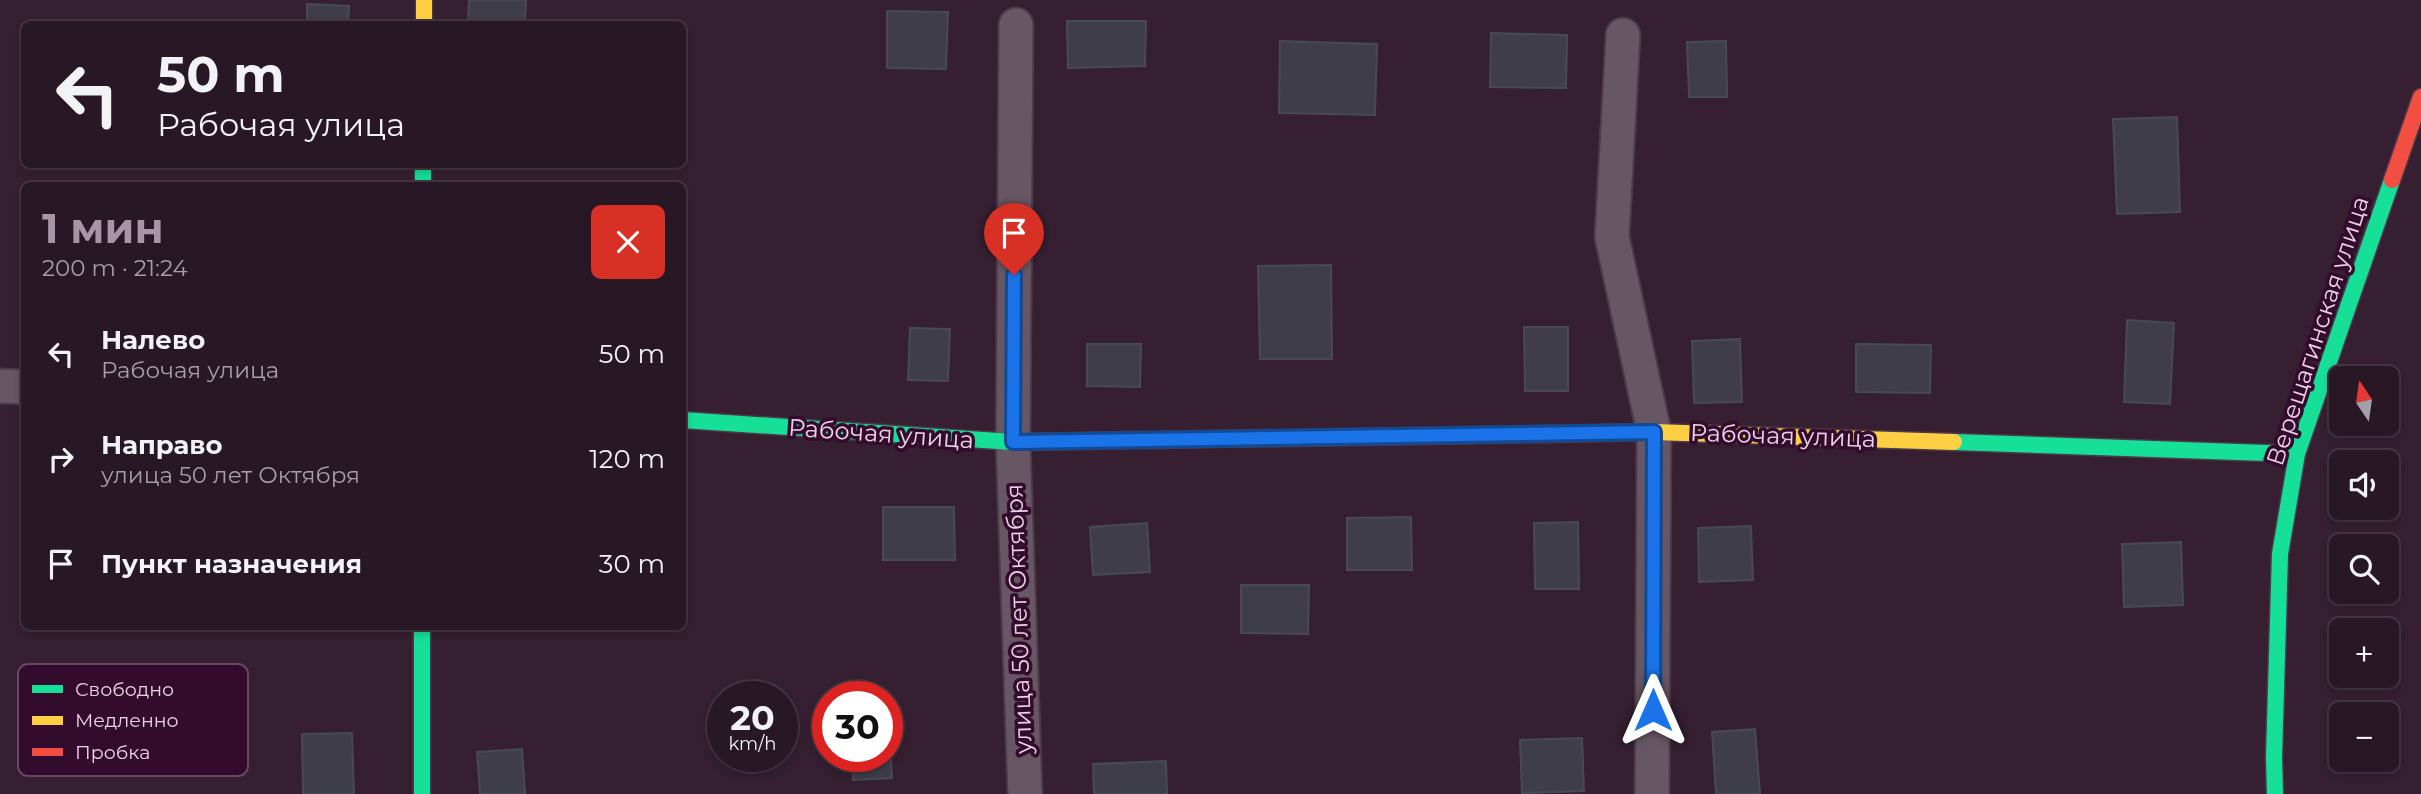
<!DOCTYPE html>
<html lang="ru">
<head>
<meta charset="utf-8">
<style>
  :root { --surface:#281725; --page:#30202d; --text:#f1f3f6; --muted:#a59fa7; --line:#443642; --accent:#ab93a6 }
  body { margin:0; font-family:Montserrat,sans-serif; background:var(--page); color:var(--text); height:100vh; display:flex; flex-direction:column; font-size:26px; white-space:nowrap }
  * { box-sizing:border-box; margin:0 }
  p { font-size:23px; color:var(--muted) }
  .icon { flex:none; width:38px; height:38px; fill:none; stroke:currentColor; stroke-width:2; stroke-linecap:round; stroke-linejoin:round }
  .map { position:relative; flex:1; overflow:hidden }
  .panel { position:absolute; left:21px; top:182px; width:665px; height:448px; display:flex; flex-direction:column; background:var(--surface); border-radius:10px; box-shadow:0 4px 10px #0003,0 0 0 2px var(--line) }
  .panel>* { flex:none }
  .guide { position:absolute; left:21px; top:21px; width:665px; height:147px; border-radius:10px; box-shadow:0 4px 10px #0003,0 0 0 2px var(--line); background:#281725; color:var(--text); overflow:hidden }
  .needle { width:46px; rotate:347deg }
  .controls { position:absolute; left:2329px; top:366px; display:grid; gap:14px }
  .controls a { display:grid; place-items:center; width:70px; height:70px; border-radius:10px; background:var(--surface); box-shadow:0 4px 10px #0003,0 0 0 2px var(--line); font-size:35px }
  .speed { position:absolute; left:707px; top:681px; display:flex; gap:14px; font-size:35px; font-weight:700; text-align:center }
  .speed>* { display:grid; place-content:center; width:91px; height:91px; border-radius:50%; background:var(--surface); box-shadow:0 4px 10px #0003,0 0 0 2px var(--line); line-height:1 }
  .speed small { font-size:18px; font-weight:400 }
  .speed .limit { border:10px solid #d22; background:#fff; color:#111 }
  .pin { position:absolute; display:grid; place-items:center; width:60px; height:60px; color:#fff; margin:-72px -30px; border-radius:50% 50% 50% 0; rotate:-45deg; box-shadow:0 0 7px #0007 }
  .pin .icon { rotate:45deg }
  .me { position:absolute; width:77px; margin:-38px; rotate:0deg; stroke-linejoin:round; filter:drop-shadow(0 0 5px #0008) }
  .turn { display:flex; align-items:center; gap:24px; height:147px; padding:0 21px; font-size:32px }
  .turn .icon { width:91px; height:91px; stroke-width:2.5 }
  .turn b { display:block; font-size:49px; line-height:60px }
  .round { display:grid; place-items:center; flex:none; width:74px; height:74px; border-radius:10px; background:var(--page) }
  .overview { display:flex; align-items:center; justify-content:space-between; height:119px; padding:0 21px }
  h1 { font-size:42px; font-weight:700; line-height:52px; color:var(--accent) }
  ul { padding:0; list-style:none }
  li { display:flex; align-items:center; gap:21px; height:105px; padding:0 21px }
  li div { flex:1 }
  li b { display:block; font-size:26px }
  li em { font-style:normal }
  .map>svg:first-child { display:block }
  .building { fill:#3f3e48; stroke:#474a56; stroke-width:2 }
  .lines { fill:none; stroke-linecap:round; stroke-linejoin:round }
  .street-casing { stroke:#4d3a49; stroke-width:37 }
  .fast-casing { stroke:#4d3a49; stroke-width:19 }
  .slow-casing { stroke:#4d3a49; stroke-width:19 }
  .jam-casing { stroke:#4d3a49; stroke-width:19 }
  .street { stroke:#675664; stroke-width:33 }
  .fast { stroke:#16e098; stroke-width:16 }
  .slow { stroke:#ffcf43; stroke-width:16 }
  .jam { stroke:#f24e42; stroke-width:16 }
  .route-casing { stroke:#114b97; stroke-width:18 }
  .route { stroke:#1a73e8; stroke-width:12 }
  .labels { text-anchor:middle; stroke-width:7; stroke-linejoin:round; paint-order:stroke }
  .street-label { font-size:24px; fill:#ebd1e5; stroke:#330b2d }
  .key { fill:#330b2d; stroke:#6a4664; stroke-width:2 }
  .key-label { font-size:19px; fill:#ebd1e5 }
</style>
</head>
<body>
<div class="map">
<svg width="2421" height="794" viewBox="0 0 2421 794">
  <rect width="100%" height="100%" fill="#351f31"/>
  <path class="building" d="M 469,0 L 526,0 L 525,24 L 468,24 Z
    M 307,4 L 349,6 L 348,24 L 307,24 Z
    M 887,11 L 948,12 L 946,69 L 887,68 Z
    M 1067,21 L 1146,21 L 1145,66 L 1068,68 Z
    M 1491,33 L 1567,35 L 1566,88 L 1490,87 Z
    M 1280,41 L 1377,44 L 1375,115 L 1279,113 Z
    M 1726,41 L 1727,97 L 1689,97 L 1687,42 Z
    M 2177,117 L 2180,212 L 2117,214 L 2113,119 Z
    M 1331,265 L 1332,359 L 1260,359 L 1258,266 Z
    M 2127,320 L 2174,323 L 2170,404 L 2124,402 Z
    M 1524,327 L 1568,327 L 1568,391 L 1525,391 Z
    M 910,328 L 950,329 L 948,381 L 908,380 Z
    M 1740,339 L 1742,402 L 1694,403 L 1692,341 Z
    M 1087,344 L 1141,344 L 1140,387 L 1087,386 Z
    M 1856,344 L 1931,345 L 1930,393 L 1856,392 Z
    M 883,507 L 954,507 L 955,560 L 883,560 Z
    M 1411,517 L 1412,570 L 1347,570 L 1347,518 Z
    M 1578,522 L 1579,589 L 1535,589 L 1534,523 Z
    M 1147,523 L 1150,572 L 1093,575 L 1090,527 Z
    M 1751,526 L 1753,580 L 1699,582 L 1698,528 Z
    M 2181,542 L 2183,605 L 2124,607 L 2122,544 Z
    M 1241,585 L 1309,585 L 1308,634 L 1241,633 Z
    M 1755,729 L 1760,794 L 1716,794 L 1712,732 Z
    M 352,733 L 354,794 L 303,794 L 302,734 Z
    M 887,738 L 890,738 L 892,778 L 853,780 L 852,756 L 887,756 Z
    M 1582,738 L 1584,791 L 1522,793 L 1520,740 Z
    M 522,749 L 525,794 L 480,794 L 477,752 Z
    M 1166,761 L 1167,794 L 1094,794 L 1093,764 Z"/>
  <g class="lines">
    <g class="street-casing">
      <path id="street" d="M 1016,25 L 1013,442 L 1025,794
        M 1623,35 L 1612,237 L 1654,432 L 1652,794
        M 0,386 L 24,387"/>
    </g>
    <g class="fast-casing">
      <path id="fast" d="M 423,164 L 423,186
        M 682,420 L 1013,442 L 1547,434
        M 1954,442 L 2297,454
        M 422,626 L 422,794
        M 2275,794 L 2274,757 L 2280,554 L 2297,454 L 2392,180"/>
    </g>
    <g class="slow-casing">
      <path id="slow" d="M 424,0 L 424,24
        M 1547,434 L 1654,432 L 1954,442"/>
    </g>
    <g class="jam-casing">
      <path id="jam" d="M 2392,180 L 2421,97"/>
    </g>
    <use href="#street" class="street"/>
    <use href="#fast" class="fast"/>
    <use href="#slow" class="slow"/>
    <use href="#jam" class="jam"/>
  </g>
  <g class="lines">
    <g class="route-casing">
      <path id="route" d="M 1014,275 L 1013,442 L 1654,432 L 1653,710"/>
    </g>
    <use href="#route" class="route"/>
  </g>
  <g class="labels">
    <g class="street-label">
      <text transform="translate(2318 331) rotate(-72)" y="8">Верещагинская улица</text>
      <text transform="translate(881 434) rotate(4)" y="8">Рабочая улица</text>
      <text transform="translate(1783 436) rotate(2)" y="8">Рабочая улица</text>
      <text transform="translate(1019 619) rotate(-92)" y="8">улица 50 лет Октября</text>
    </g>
  </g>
  <rect x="18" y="664" width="230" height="112" rx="10" class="key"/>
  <rect x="32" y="685" width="31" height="8" fill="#16e098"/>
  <rect x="32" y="716" width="31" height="9" fill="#ffcf43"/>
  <rect x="32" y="748" width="31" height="8" fill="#f24e42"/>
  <g class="key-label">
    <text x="75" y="696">Свободно</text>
    <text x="75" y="727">Медленно</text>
    <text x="75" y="759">Пробка</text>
  </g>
</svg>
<div class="controls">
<a><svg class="needle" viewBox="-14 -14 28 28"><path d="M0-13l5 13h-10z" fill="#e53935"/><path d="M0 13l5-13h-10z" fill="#a59fa7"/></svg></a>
<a><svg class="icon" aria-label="sound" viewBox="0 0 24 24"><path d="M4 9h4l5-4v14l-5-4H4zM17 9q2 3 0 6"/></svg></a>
<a><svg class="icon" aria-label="search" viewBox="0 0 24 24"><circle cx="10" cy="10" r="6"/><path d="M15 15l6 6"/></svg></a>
<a>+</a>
<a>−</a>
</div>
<div class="speed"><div>20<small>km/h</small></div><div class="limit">30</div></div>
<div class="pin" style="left:1014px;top:275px;background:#d93025"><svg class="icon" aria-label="arrive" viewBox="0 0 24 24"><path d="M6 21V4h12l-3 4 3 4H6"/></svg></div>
<svg class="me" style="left:1653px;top:710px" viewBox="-20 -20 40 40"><path d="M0-17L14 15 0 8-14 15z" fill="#1a73e8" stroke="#fff" stroke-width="4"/></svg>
<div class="guide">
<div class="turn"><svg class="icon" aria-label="left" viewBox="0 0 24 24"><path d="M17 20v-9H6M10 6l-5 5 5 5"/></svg><div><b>50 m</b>Рабочая улица</div></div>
</div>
<section class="panel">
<div class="overview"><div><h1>1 мин</h1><p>200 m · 21:24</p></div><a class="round" style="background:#d93025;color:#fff"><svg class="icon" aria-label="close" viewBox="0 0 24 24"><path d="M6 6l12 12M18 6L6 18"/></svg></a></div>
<ul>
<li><svg class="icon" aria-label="left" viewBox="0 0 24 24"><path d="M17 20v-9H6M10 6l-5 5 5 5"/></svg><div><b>Налево</b><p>Рабочая улица</p></div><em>50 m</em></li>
<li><svg class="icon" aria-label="right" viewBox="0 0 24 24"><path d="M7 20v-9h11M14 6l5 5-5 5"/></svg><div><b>Направо</b><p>улица 50 лет Октября</p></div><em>120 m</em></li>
<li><svg class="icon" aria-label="arrive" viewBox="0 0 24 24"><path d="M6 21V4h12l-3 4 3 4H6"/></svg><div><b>Пункт назначения</b></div><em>30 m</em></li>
</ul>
</section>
</div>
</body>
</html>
